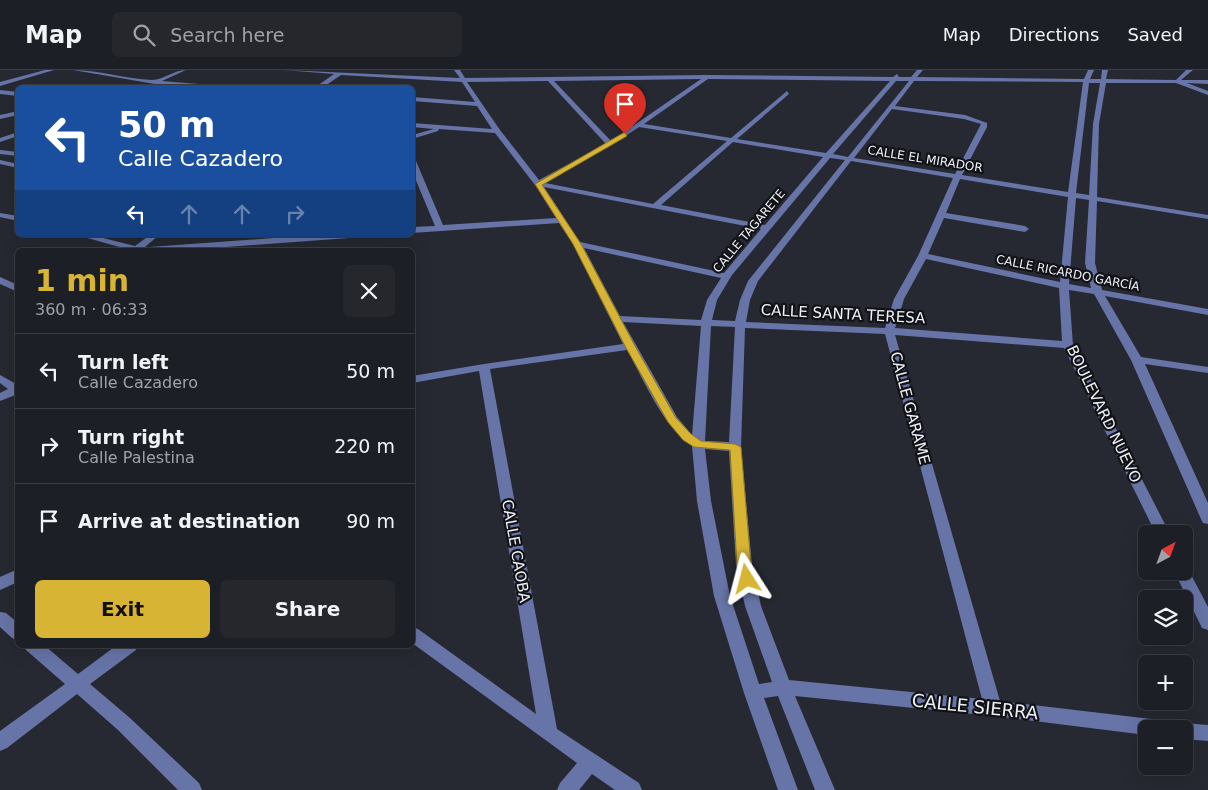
<!DOCTYPE html>
<html lang="en">
<head>
<meta charset="utf-8">
<style>
  :root { --surface:#1c1f25; --page:#25272d; --text:#f1f3f6; --muted:#a0a2a7; --line:#3a3d42; --accent:#d7b434 }
  body { margin:0; font-family:"DejaVu Sans",sans-serif; background:var(--page); color:var(--text); height:100vh; display:flex; flex-direction:column; font-size:19px; white-space:nowrap }
  * { box-sizing:border-box; margin:0 }
  p { font-size:16px; color:var(--muted) }
  .icon { flex:none; width:28px; height:28px; fill:none; stroke:currentColor; stroke-width:2; stroke-linecap:round; stroke-linejoin:round }
  .map { position:relative; flex:1; overflow:hidden }
  .panel { position:absolute; left:15px; top:178px; width:400px; height:400px; display:flex; flex-direction:column; background:var(--surface); border-radius:8px; box-shadow:0 5px 20px #0002,0 0 0 1px var(--line) }
  .panel>* { flex:none }
  .hud { position:absolute; left:15px; top:15px; width:400px; height:152px; border-radius:8px; box-shadow:0 5px 20px #0002,0 0 0 1px var(--line); background:#1a4fa0; color:#fff; overflow:hidden }
  .needle { width:32px; rotate:41deg }
  .tools { position:absolute; left:1138px; top:455px; display:grid; gap:10px }
  .tools a { display:grid; place-items:center; width:55px; height:55px; border-radius:8px; background:var(--surface); box-shadow:0 5px 20px #0002,0 0 0 1px var(--line); font-size:25px }
  .pin { position:absolute; display:grid; place-items:center; width:42px; height:42px; color:#fff; margin:-51px -21px; border-radius:50% 50% 50% 0; rotate:-45deg; box-shadow:0 0 5px #0007 }
  .pin .icon { rotate:45deg }
  .me { position:absolute; width:55px; margin:-28px; rotate:351deg; stroke-linejoin:round; filter:drop-shadow(0 0 4px #0008) }
  .turn { display:flex; align-items:center; gap:18px; height:105px; padding:0 20px; font-size:22px }
  .turn .icon { width:65px; height:65px; stroke-width:2.5 }
  .turn b { display:block; font-size:35px; line-height:42px }
  .lanes { display:flex; align-items:center; height:48px; padding:0 20px; background:#0003; justify-content:center; gap:25px; direction:ltr }
  .lanes .off { opacity:.35 }
  .round { display:grid; place-items:center; flex:none; width:52px; height:52px; border-radius:8px; background:var(--page) }
  .overview { display:flex; align-items:center; justify-content:space-between; height:85px; padding:0 20px }
  h1 { font-size:30px; font-weight:800; line-height:38px; color:var(--accent) }
  .primary-button { display:flex; gap:10px; margin-top:auto; padding:10px 20px }
  .primary-button a { flex:1; height:58px; border-radius:8px; background:var(--accent); color:#111; font-size:20px; font-weight:800; line-height:58px; text-align:center }
  .primary-button a+a { background:var(--page); color:var(--text) }
  ul { padding:0; list-style:none }
  li { display:flex; align-items:center; gap:15px; height:75px; padding:0 20px; border-top:1px solid var(--line) }
  li div { flex:1 }
  li b { display:block; font-size:19px }
  li em { font-style:normal }
  header { display:flex; align-items:center; gap:30px; box-sizing:border-box; height:70px; padding:0 25px; background:var(--surface); border-bottom:1px solid var(--line) }
  header strong { font-size:24px }
  nav { display:flex; gap:28px; margin-inline-start:auto; font-size:18px }
  .search { width:350px; height:45px; background:var(--page); display:flex; align-items:center; gap:12px; box-sizing:border-box; padding:0 18px; border-radius:8px; color:var(--muted); font-size:19px }
  .map>svg:first-child { display:block }
  .lines { fill:none; stroke-linecap:round; stroke-linejoin:round }
  .minor { fill:#6774a7; fill-rule:evenodd }
  .route { fill:#d7b434; stroke:#8c7522 }
  .labels { text-anchor:middle; stroke-width:4.5; stroke-linejoin:round; paint-order:stroke }
  .far-street-label { font-size:12px; fill:#eff1f7; stroke:#111216 }
  .street-label { font-size:15px; fill:#eff1f7; stroke:#111216 }
  .near-street-label { font-size:18px; fill:#eff1f7; stroke:#111216 }
</style>
</head>
<body>
<header>
<strong>Map</strong>
<div class="search"><svg class="icon" aria-label="search" viewBox="0 0 24 24"><circle cx="10" cy="10" r="6"/><path d="M15 15l6 6"/></svg>Search here</div>
<nav><a>Map</a><a>Directions</a><a>Saved</a></nav>
</header>
<div class="map">
<svg width="1208" height="720" viewBox="0 0 1208 720">
  <rect width="100%" height="100%" fill="#262931"/>
  <g class="lines">
    <path class="minor" d="M 45,0 L 54,0 L 0,16 L 0,12 Z
      M 73,0 C 100,0 126,9 152,10 C 163,10 174,0 186,0 L 162,11 L 247,18 L 155,14 Z
      M 284,0 L 460,8 L 454,0 L 460,0 L 465,8 L 706,5 L 893,7 L 897,4 L 899,7 L 911,7 L 917,0 L 923,0 L 917,7 L 1084,9 L 1088,0 L 1094,0 L 1090,9 L 1101,9 L 1102,0 L 1108,0 L 1106,9 L 1176,10 L 1186,0 L 1193,0 L 1181,10 L 1208,10 L 1208,14 L 1187,13 L 1208,21 L 1208,25 L 1176,13 L 1106,13 L 1099,54 L 1097,127 L 1208,145 L 1208,149 L 1097,131 L 1095,193 L 1102,220 L 1208,239 L 1208,245 L 1105,226 L 1141,287 L 1208,297 L 1208,303 L 1145,294 L 1208,433 L 1208,454 L 1203,453 L 1201,449 L 1131,290 L 1094,224 L 1069,220 L 1073,275 L 1170,464 L 1156,464 L 1064,278 L 895,265 L 1000,631 L 1168,651 L 1174,653 L 1176,657 L 1184,653 L 1208,655 L 1208,671 L 1184,669 L 1184,659 L 1146,659 L 1146,665 L 993,646 L 795,626 L 835,720 L 815,720 L 778,626 L 764,628 L 798,720 L 778,720 L 744,623 L 714,526 L 697,431 L 692,376 C 663,357 644,310 627,280 L 490,299 L 557,659 L 639,713 L 642,720 L 615,720 L 592,704 L 579,720 L 557,720 L 560,713 L 577,693 L 412,573 L 412,557 L 418,559 L 536,644 L 479,301 L 412,313 L 412,306 L 484,294 L 623,274 L 573,174 L 559,153 L 412,163 L 412,157 L 435,156 L 412,101 L 412,89 L 416,91 L 443,155 L 556,148 L 535,115 L 495,63 L 439,59 L 438,61 L 412,69 L 412,65 L 434,59 L 412,57 L 412,53 L 492,59 L 477,36 L 412,31 L 412,27 L 475,32 L 462,12 L 341,5 L 322,18 L 314,18 L 334,4 ZM 701,9 L 611,71 L 554,11 ZM 708,9 L 890,11 L 826,83 L 737,69 L 789,24 L 787,21 L 731,68 L 644,54 ZM 548,11 L 606,74 L 539,110 L 500,60 L 467,12 ZM 896,11 L 909,11 L 848,87 L 833,84 ZM 914,11 L 1083,12 L 1068,122 L 962,105 L 987,57 L 987,53 L 965,45 L 895,36 ZM 1089,13 L 1100,13 L 1093,54 L 1089,125 L 1076,123 ZM 892,39 L 964,49 L 981,54 L 955,104 L 854,88 ZM 639,57 L 727,71 L 653,134 L 545,113 L 612,75 ZM 733,72 L 823,87 L 765,155 L 661,135 ZM 830,88 L 845,90 L 748,211 L 740,230 L 735,251 L 712,250 L 717,230 L 732,205 ZM 851,91 L 953,108 L 918,186 L 894,229 L 885,258 L 746,252 L 750,230 L 758,211 ZM 960,109 L 1068,127 L 1060,212 L 928,184 L 944,148 L 1025,162 L 1029,159 L 1025,156 L 946,143 ZM 544,117 L 761,159 L 724,203 L 580,172 ZM 1076,128 L 1089,130 L 1085,193 L 1091,218 L 1069,214 ZM 584,178 L 721,208 L 707,230 L 701,250 L 620,246 ZM 926,189 L 1059,218 L 1062,271 L 895,258 L 904,229 ZM 623,252 L 701,256 L 692,365 L 677,347 ZM 711,256 L 735,257 L 729,372 L 705,371 ZM 745,258 L 885,264 L 982,629 L 789,610 L 761,536 L 752,495 L 741,377 ZM 705,379 L 729,381 L 736,495 L 745,536 L 772,612 L 759,614 L 730,526 L 711,431 Z
      M 0,20 L 18,22 L 18,26 L 0,24 Z
      M 18,41 L 18,45 L 0,49 L 0,45 Z
      M 18,62 L 18,66 L 0,72 L 0,68 Z
      M 0,80 L 18,82 L 18,86 L 0,84 Z
      M 0,90 L 18,94 L 18,98 L 0,94 Z
      M 0,143 L 18,146 L 18,151 L 0,147 Z
      M 77,165 L 91,165 L 135,176 L 150,165 L 159,165 L 145,177 L 150,177 L 314,165 L 353,165 L 349,168 L 185,180 L 130,180 Z
      M 0,207 L 18,215 L 18,222 L 0,214 Z
      M 0,305 L 18,315 L 18,324 L 0,331 L 0,323 L 8,319 L 0,313 Z
      M 1184,496 L 1187,497 L 1208,537 L 1208,560 L 1202,558 L 1174,501 L 1184,501 Z
      M 18,499 L 18,512 L 0,520 L 0,507 Z
      M 0,542 L 6,543 L 18,553 L 18,570 L 12,568 L 0,557 Z
      M 24,575 L 44,575 L 78,604 L 117,575 L 138,575 L 136,580 L 90,614 L 130,648 L 199,713 L 202,720 L 178,720 L 118,660 L 77,624 L 7,678 L 0,681 L 0,661 L 65,614 L 26,580 Z"/>
  </g>
  <path class="route" d="M 625,62 L 627,66 L 542,115 L 581,174 L 635,276 L 676,348 L 691,364 L 701,371 L 735,374 L 741,377 L 751,495 L 754,509 L 752,513 L 747,514 L 742,513 L 737,495 L 730,380 L 694,377 L 683,370 L 668,352 L 625,276 L 573,174 L 535,114 Z"/>
  <g class="labels">
    <g class="far-street-label">
      <text transform="translate(925 89) rotate(9)" y="4">CALLE EL MIRADOR</text>
      <text transform="translate(749 161) rotate(-50)" y="4">CALLE TAGARETE</text>
      <text transform="translate(1068 203) rotate(11)" y="4">CALLE RICARDO GARCÍA</text>
    </g>
    <g class="street-label">
      <text transform="translate(843 244) rotate(3)" y="5">CALLE SANTA TERESA</text>
      <text transform="translate(910 338) rotate(75)" y="5">CALLE GARAME</text>
      <text transform="translate(1104 344) rotate(64)" y="5">BOULEVARD NUEVO</text>
      <text transform="translate(516 481) rotate(80)" y="5">CALLE CAOBA</text>
    </g>
    <g class="near-street-label">
      <text transform="translate(975 637) rotate(6)" y="6">CALLE SIERRA</text>
    </g>
  </g>
</svg>
<div class="tools">
<a><svg class="needle" viewBox="-14 -14 28 28"><path d="M0-13l5 13h-10z" fill="#e53935"/><path d="M0 13l5-13h-10z" fill="#a0a2a7"/></svg></a>
<a><svg class="icon" aria-label="layers" viewBox="0 0 24 24"><path d="M12 4l9 5-9 5-9-5zM3 14l9 5 9-5"/></svg></a>
<a>+</a>
<a>−</a>
</div>
<div class="pin" style="left:625px;top:64px;background:#d93025"><svg class="icon" aria-label="arrive" viewBox="0 0 24 24"><path d="M6 21V4h12l-3 4 3 4H6"/></svg></div>
<svg class="me" style="left:747px;top:509px" viewBox="-20 -20 40 40"><path d="M0-17L14 15 0 8-14 15z" fill="#d7b434" stroke="#fff" stroke-width="4"/></svg>
<div class="hud">
<div class="turn"><svg class="icon" aria-label="left" viewBox="0 0 24 24"><path d="M17 20v-9H6M10 6l-5 5 5 5"/></svg><div><b>50 m</b>Calle Cazadero</div></div>
<div class="lanes"><svg class="icon" aria-label="left" viewBox="0 0 24 24"><path d="M17 20v-9H6M10 6l-5 5 5 5"/></svg><svg class="icon off" aria-label="ahead" viewBox="0 0 24 24"><path d="M12 20V5M6 11l6-6 6 6"/></svg><svg class="icon off" aria-label="ahead" viewBox="0 0 24 24"><path d="M12 20V5M6 11l6-6 6 6"/></svg><svg class="icon off" aria-label="right" viewBox="0 0 24 24"><path d="M7 20v-9h11M14 6l5 5-5 5"/></svg></div>
</div>
<section class="panel">
<div class="overview"><div><h1>1 min</h1><p>360 m · 06:33</p></div><a class="round"><svg class="icon" aria-label="close" viewBox="0 0 24 24"><path d="M6 6l12 12M18 6L6 18"/></svg></a></div>
<ul>
<li><svg class="icon" aria-label="left" viewBox="0 0 24 24"><path d="M17 20v-9H6M10 6l-5 5 5 5"/></svg><div><b>Turn left</b><p>Calle Cazadero</p></div><em>50 m</em></li>
<li><svg class="icon" aria-label="right" viewBox="0 0 24 24"><path d="M7 20v-9h11M14 6l5 5-5 5"/></svg><div><b>Turn right</b><p>Calle Palestina</p></div><em>220 m</em></li>
<li><svg class="icon" aria-label="arrive" viewBox="0 0 24 24"><path d="M6 21V4h12l-3 4 3 4H6"/></svg><div><b>Arrive at destination</b></div><em>90 m</em></li>
</ul>
<div class="primary-button"><a>Exit</a><a>Share</a></div>
</section>
</div>
</body>
</html>
